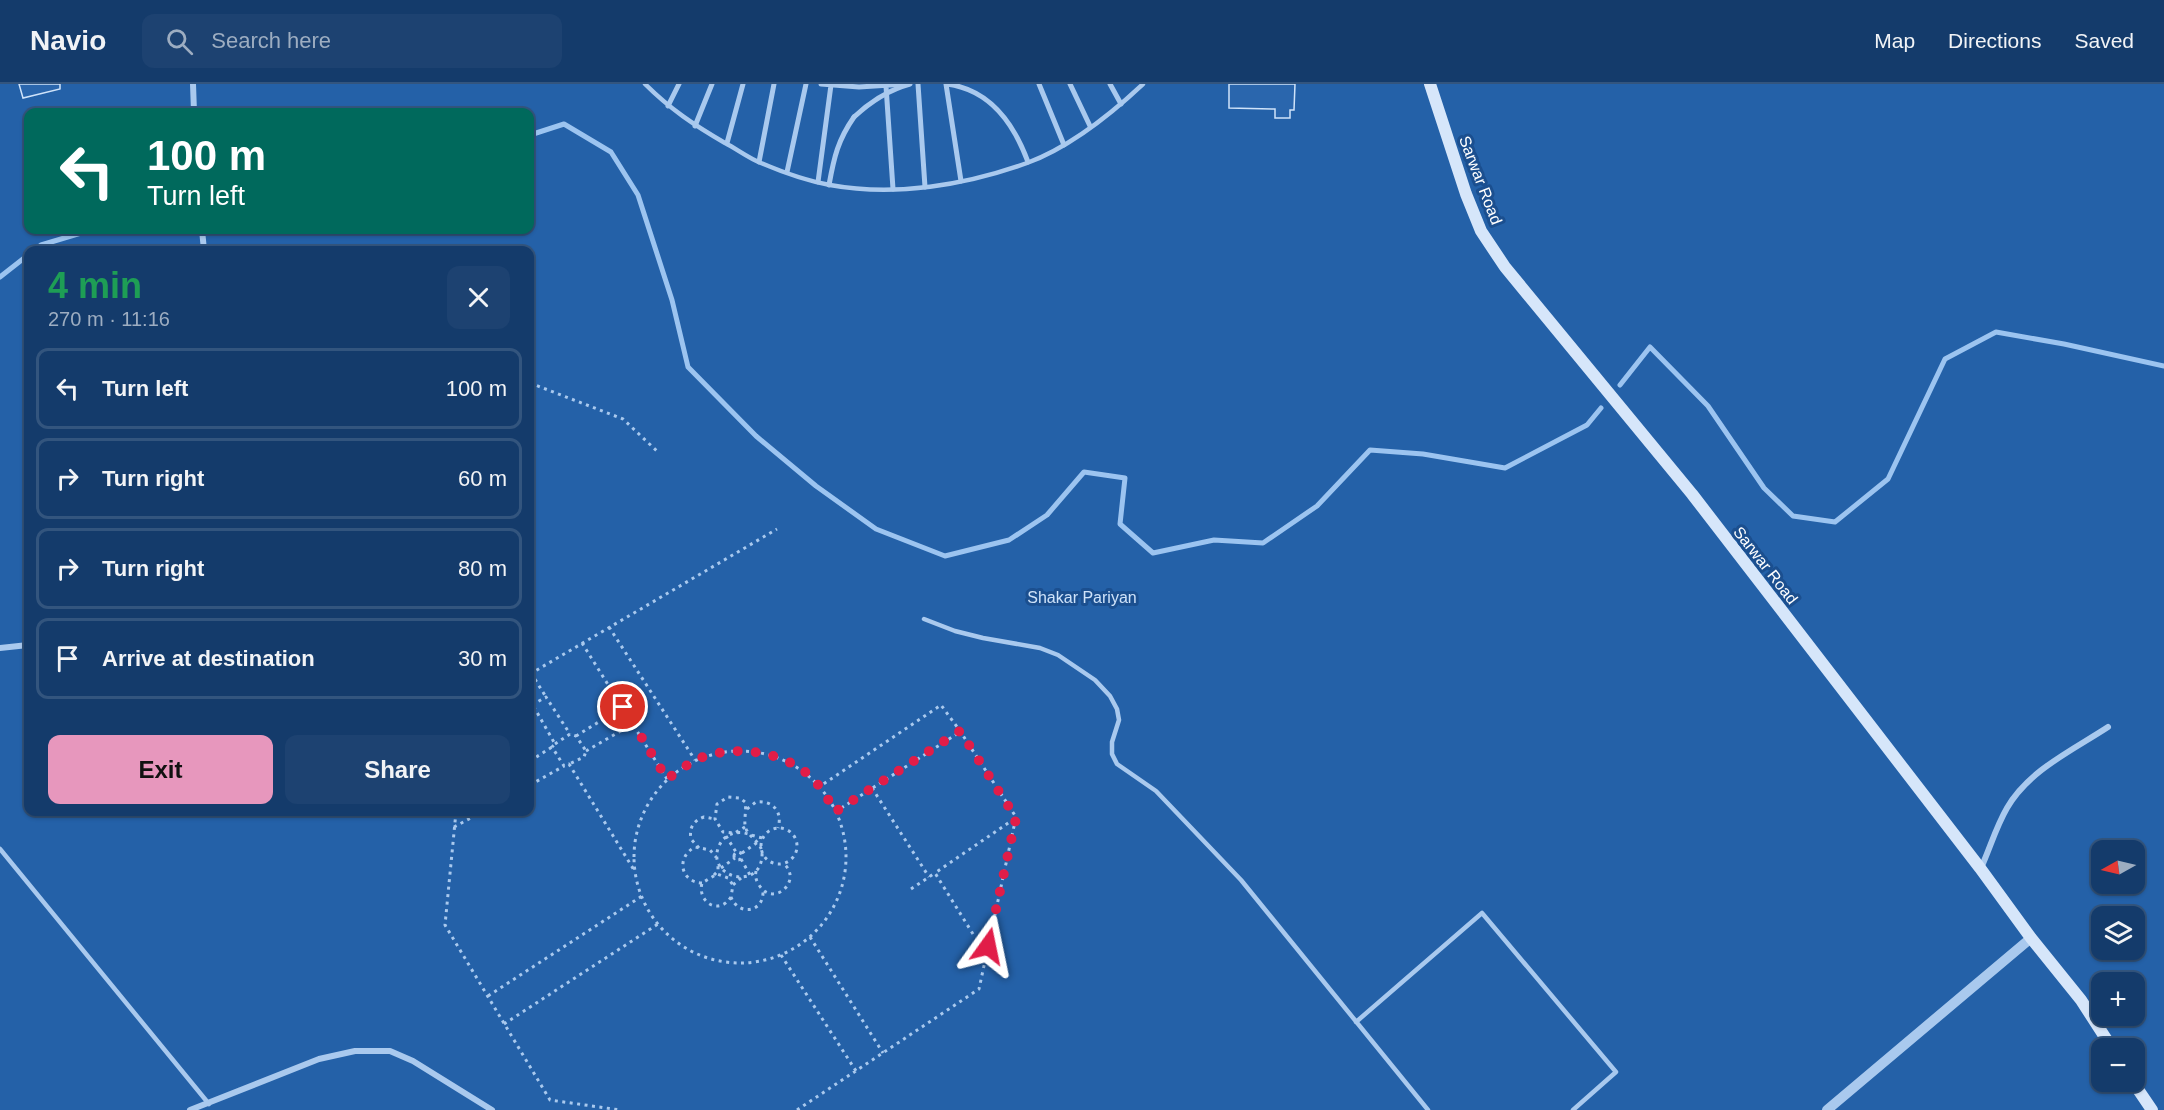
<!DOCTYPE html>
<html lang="en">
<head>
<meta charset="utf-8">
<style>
  :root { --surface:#143b6b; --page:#1d4271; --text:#f1f3f6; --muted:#9dadc1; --line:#33557e; --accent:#e797bd }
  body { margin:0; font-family:Helvetica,sans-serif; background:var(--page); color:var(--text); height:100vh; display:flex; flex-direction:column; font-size:22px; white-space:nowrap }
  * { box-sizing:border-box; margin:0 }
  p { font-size:20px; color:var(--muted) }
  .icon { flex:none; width:33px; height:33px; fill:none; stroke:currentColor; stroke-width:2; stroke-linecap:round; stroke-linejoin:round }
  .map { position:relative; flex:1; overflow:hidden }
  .drawer { position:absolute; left:24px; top:162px; width:510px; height:570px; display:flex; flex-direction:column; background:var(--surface); border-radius:12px; box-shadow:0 2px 4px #0004,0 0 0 2px var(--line) }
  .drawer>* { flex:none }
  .banner { position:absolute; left:24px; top:24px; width:510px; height:126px; border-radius:12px; box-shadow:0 2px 4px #0004,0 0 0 2px var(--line); background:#00695c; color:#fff; overflow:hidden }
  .needle { width:39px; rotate:262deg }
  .controls { position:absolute; left:2091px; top:756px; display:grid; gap:12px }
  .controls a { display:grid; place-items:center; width:54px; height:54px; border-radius:12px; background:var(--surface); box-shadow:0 2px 4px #0004,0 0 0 2px var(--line); font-size:30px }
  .pin { position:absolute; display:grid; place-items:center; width:51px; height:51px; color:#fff; margin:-26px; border:3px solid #fff; border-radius:50%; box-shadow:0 2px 6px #0007 }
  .me { position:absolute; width:66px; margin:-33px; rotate:12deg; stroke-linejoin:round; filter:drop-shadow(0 0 4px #0008) }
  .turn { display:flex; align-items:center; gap:21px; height:126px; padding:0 24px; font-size:27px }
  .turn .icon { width:78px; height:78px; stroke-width:2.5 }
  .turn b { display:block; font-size:42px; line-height:51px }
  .round { display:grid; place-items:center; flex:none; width:63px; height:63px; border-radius:12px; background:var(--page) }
  .overview { display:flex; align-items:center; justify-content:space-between; height:102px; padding:0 24px }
  h1 { font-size:36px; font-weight:800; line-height:45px; color:#1e9e55 }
  .cta { display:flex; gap:12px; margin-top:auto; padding:12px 24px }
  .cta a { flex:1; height:69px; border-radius:12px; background:var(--accent); color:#111; font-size:24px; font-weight:800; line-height:69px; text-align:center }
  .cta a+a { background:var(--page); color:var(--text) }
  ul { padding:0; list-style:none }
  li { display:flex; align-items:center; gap:18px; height:81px; margin:0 12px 9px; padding:0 12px; border:3px solid var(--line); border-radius:12px }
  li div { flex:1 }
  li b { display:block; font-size:22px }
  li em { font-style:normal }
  header { display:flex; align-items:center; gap:36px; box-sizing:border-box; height:84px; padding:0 30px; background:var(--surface); border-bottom:2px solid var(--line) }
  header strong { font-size:28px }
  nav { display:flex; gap:33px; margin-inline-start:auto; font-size:21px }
  .search { width:420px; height:54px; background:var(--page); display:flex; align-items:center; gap:15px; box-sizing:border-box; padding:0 21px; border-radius:12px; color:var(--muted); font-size:22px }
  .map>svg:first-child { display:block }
  .green { fill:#2461a8; fill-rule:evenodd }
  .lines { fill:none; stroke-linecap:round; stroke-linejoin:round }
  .stream { stroke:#9cc4f0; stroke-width:5 }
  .building { fill:#2a66ad; stroke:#cfe3fa; stroke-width:1.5 }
  .path { stroke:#a9c9ee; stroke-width:3; stroke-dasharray:3 4.5; stroke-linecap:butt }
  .service { stroke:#a9c9ee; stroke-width:4.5 }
  .pedestrian { stroke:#a9c9ee; stroke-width:5 }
  .minor { stroke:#a9c9ee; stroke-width:6 }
  .tertiary { stroke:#a9c9ee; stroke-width:10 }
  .secondary { stroke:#d6e6fa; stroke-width:12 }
  .pedestrian-bridge { stroke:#a9c9ee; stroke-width:5 }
  .route { stroke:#e11d48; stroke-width:10; stroke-dasharray:0 18 }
  .labels { text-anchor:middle; stroke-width:6; stroke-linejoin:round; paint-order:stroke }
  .street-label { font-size:16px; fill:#fff; stroke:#1b4f8f }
  .park-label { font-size:16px; fill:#cfe3fa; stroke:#1b4f8f }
</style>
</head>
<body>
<header>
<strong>Navio</strong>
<div class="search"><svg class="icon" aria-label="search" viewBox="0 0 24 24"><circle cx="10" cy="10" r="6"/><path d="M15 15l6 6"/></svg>Search here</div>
<nav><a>Map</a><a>Directions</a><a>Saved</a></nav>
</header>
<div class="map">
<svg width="2164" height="1026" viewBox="0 0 2164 1026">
  <rect width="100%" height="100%" fill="#1b4f8f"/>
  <path class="green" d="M 0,0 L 2164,0 L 2164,1026 L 0,1026 ZM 28,28 L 530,28 L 530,146 L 28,146 ZM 28,166 L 530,166 L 530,728 L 28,728 ZM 2102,766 L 2134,766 L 2134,800 L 2102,800 ZM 2102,832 L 2134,832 L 2134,866 L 2102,866 ZM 2102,898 L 2134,898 L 2134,932 L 2102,932 ZM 2102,964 L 2134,964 L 2134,998 L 2102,998 Z"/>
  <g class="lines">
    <path class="stream" d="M 530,51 L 564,40 L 611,68 L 638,111 L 672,216 L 688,283 L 756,352 L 816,402 L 876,445 L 945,472 L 1009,456 L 1047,431 L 1084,388 L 1125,394 L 1120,440 L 1153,469 L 1214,456 L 1263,459 L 1317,422 L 1370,366 L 1423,370 L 1505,384 L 1587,341 L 1601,324
      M 35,166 L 41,161 L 91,146
      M 0,193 L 28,171
      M 1620,301 L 1650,263 L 1708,322 L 1764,404 L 1793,432 L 1835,438 L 1888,395 L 1945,275 L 1996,248 L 2064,260 L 2164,282"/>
  </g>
  <path class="building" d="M 19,0 L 60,0 L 60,5 L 23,14 Z
    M 1229,0 L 1295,0 L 1294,26 L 1290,26 L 1290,34 L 1275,34 L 1275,25 L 1229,24 Z"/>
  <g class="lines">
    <path class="path" d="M 530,299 L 623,335 L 659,369
      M 609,543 L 695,676
      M 582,559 L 667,695
      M 531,589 L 546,613
      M 530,590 L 777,445
      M 530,616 L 555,660 L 552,663 L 564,682 L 569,680 L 634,786
      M 532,621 L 546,613 L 570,650
      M 576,652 L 623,623
      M 555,660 L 570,650 L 576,652 L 586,667 L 584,673 L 569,680
      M 586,667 L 633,640
      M634 773a106 106 0 1 1 212 0a106 106 0 1 1-212 0Z
      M 530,677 L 552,663
      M 530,701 L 564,682
      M 872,704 L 929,793
      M 747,725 L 756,718 C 773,716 783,728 778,744
      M 456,728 L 445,841 L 550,1016 L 620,1026
      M 835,728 L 960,648
      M 454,743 L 482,728
      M 745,743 L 735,749 L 723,748 L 715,735 L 717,720 L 728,713 L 740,714 L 745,718 C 747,726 743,738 746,745 C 751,756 763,758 762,772 C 760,808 705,793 719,762 C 722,755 728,750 736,749 C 745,747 754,753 763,754
      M761 762a18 18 0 1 1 36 0a18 18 0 1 1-36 0Z
      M 726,752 L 736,768
      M 699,764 L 691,755 C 689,744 693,737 704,733 L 715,735
      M734 772a4 4 0 1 1 8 0a4 4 0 1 1-8 0Z
      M 742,769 L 758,758
      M 741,775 L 750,791
      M 721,784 L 735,774
      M 756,787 C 755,793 756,796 759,801 C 773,824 803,797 784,780
      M 714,791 L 718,787 L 718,782
      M 741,794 L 733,801 L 731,813 C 738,832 764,829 763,807
      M 702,799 C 680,798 676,773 695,763 L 710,766 L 716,773
      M 911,805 L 935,789
      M 731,813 C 719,832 697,818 702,799 L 717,790 L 728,794 L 733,801
      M 973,850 L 935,789 L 1014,735
      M 810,853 L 883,969
      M 781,871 L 856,987
      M 488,912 L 642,812
      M 504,940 L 658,840
      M 797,1026 L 979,905 L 1016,733 L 960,647 L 941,621 L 819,703"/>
    <path class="service" d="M 645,0 C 670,25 694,41 725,59 C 737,65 748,74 761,79 C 782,88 807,97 830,101 C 895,113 966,101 1027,79 C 1070,63 1110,31 1143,0
      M 924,535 L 955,547 L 983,554 L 1040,564 L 1058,571 L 1095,596 L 1110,612 L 1117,625 L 1119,636 L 1112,658 L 1112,670 L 1117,680 L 1156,707 L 1241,796 L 1428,1026
      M 0,765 L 209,1020
      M 1356,938 L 1482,829 L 1616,988 L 1573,1026"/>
    <path class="pedestrian" d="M 821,0 L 859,3 L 906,0
      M 918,0 L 925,103
      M 946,0 L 961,97
      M 947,0 C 991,6 1014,40 1028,78
      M 1039,0 L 1064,61
      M 1070,0 L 1090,42
      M 1110,0 L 1121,20
      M 886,2 L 893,105
      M 668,22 L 679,0
      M 695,42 L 712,0
      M 727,59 L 743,0
      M 759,78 L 774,0
      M 787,88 L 806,0
      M 818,98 L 831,1
      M 829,101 C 834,73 838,56 854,33"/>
    <path class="minor" d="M 193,0 L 194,28
      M 202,146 L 204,166
      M 0,564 L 28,561
      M 1981,784 C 1990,764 1996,743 2007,724 C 2029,686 2073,666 2108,643
      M 190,1026 L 319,975 L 355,967 L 390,967 L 413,977 L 492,1026"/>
    <path class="tertiary" d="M 1827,1026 L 2031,854"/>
    <path class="secondary" d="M 1430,0 L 1466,110 L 1481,147 L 1505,183 L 1692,410 L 1980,784 L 2031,854 L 2081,916 L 2112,964
      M 2133,998 L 2152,1026"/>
    <path class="pedestrian-bridge" d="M 854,33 C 871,17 888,6 910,0"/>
  </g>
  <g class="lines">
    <path class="route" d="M 623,623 L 667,695 C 676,689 685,682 694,677 C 725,661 772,665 801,685 C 816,695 827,712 835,728 L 960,647 L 1016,734 L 988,862"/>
  </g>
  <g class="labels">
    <g class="street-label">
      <text transform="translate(1481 96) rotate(69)" y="6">Sarwar Road</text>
      <text transform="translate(1766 481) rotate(52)" y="6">Sarwar Road</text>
    </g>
    <g class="park-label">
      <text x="1082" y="519">Shakar Pariyan</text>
    </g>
  </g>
</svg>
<div class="controls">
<a><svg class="needle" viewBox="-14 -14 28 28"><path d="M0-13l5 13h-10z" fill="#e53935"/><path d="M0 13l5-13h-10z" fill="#9dadc1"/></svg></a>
<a><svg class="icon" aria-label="layers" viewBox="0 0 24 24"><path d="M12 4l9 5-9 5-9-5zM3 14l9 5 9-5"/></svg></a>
<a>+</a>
<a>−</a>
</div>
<div class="pin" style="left:623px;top:623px;background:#d93025"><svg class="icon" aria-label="arrive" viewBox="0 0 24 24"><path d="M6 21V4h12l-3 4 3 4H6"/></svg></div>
<svg class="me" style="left:988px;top:862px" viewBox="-20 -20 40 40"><path d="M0-17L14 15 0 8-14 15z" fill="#e11d48" stroke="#fff" stroke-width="4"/></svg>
<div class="banner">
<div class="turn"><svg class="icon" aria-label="left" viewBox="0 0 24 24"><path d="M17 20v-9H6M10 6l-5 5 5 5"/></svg><div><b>100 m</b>Turn left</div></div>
</div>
<section class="drawer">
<div class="overview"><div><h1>4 min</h1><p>270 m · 11:16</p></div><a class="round"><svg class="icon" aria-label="close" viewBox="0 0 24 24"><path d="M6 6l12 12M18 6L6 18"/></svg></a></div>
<ul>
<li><svg class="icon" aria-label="left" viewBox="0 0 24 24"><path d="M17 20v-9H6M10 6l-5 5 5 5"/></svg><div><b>Turn left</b></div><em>100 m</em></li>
<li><svg class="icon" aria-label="right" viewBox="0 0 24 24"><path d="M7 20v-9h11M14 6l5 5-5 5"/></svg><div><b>Turn right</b></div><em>60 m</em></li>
<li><svg class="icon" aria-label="right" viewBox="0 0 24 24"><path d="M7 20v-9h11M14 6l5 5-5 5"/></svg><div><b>Turn right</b></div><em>80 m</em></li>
<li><svg class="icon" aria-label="arrive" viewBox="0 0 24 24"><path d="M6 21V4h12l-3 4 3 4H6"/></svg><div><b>Arrive at destination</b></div><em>30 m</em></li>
</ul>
<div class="cta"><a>Exit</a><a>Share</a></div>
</section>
</div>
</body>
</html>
